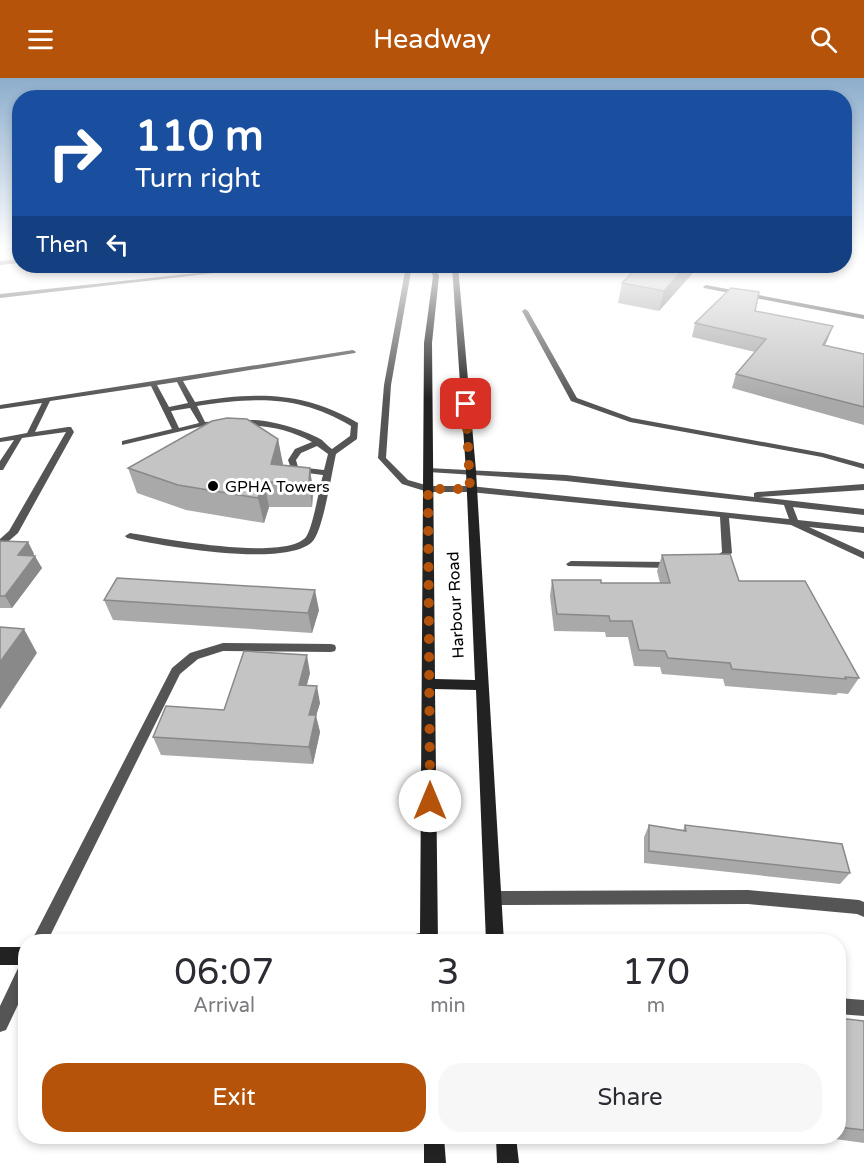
<!DOCTYPE html>
<html lang="en">
<head>
<meta charset="utf-8">
<style>
  :root { --surface:#fff; --page:#f7f7f7; --text:#2b2b33; --muted:#7c7c81; --accent:#b45309 }
  body { margin:0; font-family:"Varela Round",sans-serif; background:var(--page); color:var(--text); height:100vh; display:flex; flex-direction:column; font-size:22px; white-space:nowrap }
  * { box-sizing:border-box; margin:0 }
  p { font-size:20px; color:var(--muted) }
  .icon { flex:none; width:33px; height:33px; fill:none; stroke:currentColor; stroke-width:2; stroke-linecap:round; stroke-linejoin:round }
  .map { position:relative; flex:1; overflow:hidden }
  .drawer { position:absolute; left:18px; top:856px; width:828px; height:210px; display:flex; flex-direction:column; background:var(--surface); border-radius:24px; box-shadow:0 3px 9px #0003 }
  .drawer>* { flex:none }
  .hud { position:absolute; left:12px; top:12px; width:840px; height:183px; border-radius:24px; box-shadow:0 3px 9px #0003; background:#1a4fa0; color:#fff; overflow:hidden }
  .pin { position:absolute; display:grid; place-items:center; width:51px; height:51px; color:#fff; margin:-26px; border-radius:12px; box-shadow:0 3px 9px #0006 }
  .me { position:absolute; width:66px; margin:-33px; rotate:0deg; stroke-linejoin:round; filter:drop-shadow(0 0 4px #0008) }
  .turn { display:flex; align-items:center; gap:21px; height:126px; padding:0 24px; font-size:27px }
  .turn .icon { width:78px; height:78px; stroke-width:2.5 }
  .turn b { display:block; font-size:42px; line-height:51px }
  .then { display:flex; align-items:center; height:57px; padding:0 24px; background:#0003; gap:12px; font-size:22px }
  .eta { display:flex; justify-content:space-evenly; align-items:center; height:102px; text-align:center }
  .eta b { font-size:36px; font-weight:600; line-height:42px }
  .button { display:flex; gap:12px; margin-top:auto; padding:12px 24px }
  .button a { flex:1; height:69px; border-radius:24px; background:var(--accent); color:#fff; font-size:24px; font-weight:600; line-height:69px; text-align:center }
  .button a+a { background:var(--page); color:var(--text) }
  header { display:flex; justify-content:space-between; align-items:center; height:78px; padding:0 24px; background:var(--accent); color:#fff; font-size:27px; font-weight:600 }
  .map>svg:first-child { display:block }
  .lines { fill:none; stroke-linecap:round; stroke-linejoin:round }
  .lane { fill:#555; fill-rule:evenodd }
  .secondary { fill:#222; fill-rule:evenodd }
  .wall { fill:#a9a9a9 }
  .shaded-wall { fill:#898989 }
  .building { fill:#c4c4c4; stroke:#898989; stroke-width:1.5 }
  .route { stroke:#b45309; stroke-width:10; stroke-dasharray:0 18 }
  .poi-dot { fill:#000; stroke:#fff; stroke-width:2 }
  .labels { text-anchor:middle; stroke-width:6; stroke-linejoin:round; paint-order:stroke }
  .poi-label { font-size:16px; fill:#000; stroke:#fff; text-anchor:start }
  .street-label { font-size:16px; fill:#000; stroke:#fff }
</style>
</head>
<body>
<header><svg class="icon" aria-label="menu" viewBox="0 0 24 24"><path d="M4 6h16M4 12h16M4 18h16"/></svg>Headway<svg class="icon" aria-label="search" viewBox="0 0 24 24"><circle cx="10" cy="10" r="6"/><path d="M15 15l6 6"/></svg></header>
<div class="map">
<svg width="864" height="1085" viewBox="0 0 864 1085">
  <rect width="100%" height="100%" fill="#fff"/>
  <g class="lines">
    <path class="lane" d="M 0,169 L 20,169 L 20,172 L 0,173 Z
      M 20,181 L 20,185 L 0,187 L 0,183 Z
      M 262,188 L 275,188 L 0,220 L 0,216 Z
      M 406,188 L 412,188 L 391,307 L 386,380 L 408,402 L 429,408 L 470,408 L 789,441 L 784,427 L 566,403 L 428,394 L 424,392 L 428,390 L 566,397 L 754,419 L 754,415 L 757,414 L 864,406 L 864,412 L 759,419 L 864,431 L 864,437 L 793,429 L 798,442 L 864,449 L 864,455 L 809,449 L 864,474 L 864,481 L 791,447 L 729,440 L 732,475 L 713,486 L 710,485 L 708,483 L 722,474 L 720,439 L 470,414 L 428,414 L 402,406 L 378,380 L 384,307 Z
      M 706,207 L 864,237 L 864,241 L 704,210 L 703,209 Z
      M 525,231 L 528,233 L 577,320 L 632,340 L 823,375 L 864,386 L 864,391 L 822,379 L 630,344 L 571,323 L 522,233 Z
      M 353,272 L 356,274 L 355,275 L 183,303 L 195,324 C 256,314 303,313 358,345 L 357,361 L 336,376 C 332,393 323,454 312,464 C 284,490 162,468 127,460 L 125,458 L 130,455 C 161,460 285,484 306,459 C 313,449 319,411 323,397 L 292,393 L 288,382 L 295,371 L 312,364 C 289,351 266,347 240,347 L 236,345 C 253,335 306,352 322,362 C 324,364 329,369 332,371 L 350,358 L 351,348 C 300,317 255,319 197,328 L 205,344 L 221,343 L 225,345 L 224,347 L 203,348 L 122,367 L 122,363 L 172,351 L 151,308 L 50,323 L 35,354 L 68,349 L 71,349 L 74,354 L 18,455 L 3,468 L 0,469 L 0,461 L 9,453 L 66,354 L 22,360 L 3,392 L 0,392 L 0,383 L 14,362 L 0,364 L 0,360 L 27,355 L 42,325 L 0,331 L 0,327 ZM 177,304 L 188,325 L 169,329 L 157,307 ZM 190,330 L 199,345 L 179,350 L 171,333 ZM 317,368 L 328,376 L 324,392 L 298,389 L 296,382 L 301,375 Z
      M 571,483 L 671,484 L 676,487 L 671,490 L 568,488 L 566,486 Z
      M 223,565 L 331,566 L 335,567 L 336,570 L 335,573 L 331,574 L 223,573 L 198,581 L 180,596 L 47,864 L 31,864 L 172,590 L 190,575 Z
      M 748,812 L 859,822 L 864,824 L 864,839 L 857,836 L 748,826 L 492,827 L 487,825 L 485,820 L 487,815 L 492,813 Z
      M 26,884 L 26,910 L 6,952 L 0,954 L 0,928 L 20,886 Z
      M 838,920 L 864,922 L 864,938 L 838,936 Z"/>
    <path class="secondary" d="M 429,188 L 435,188 L 439,198 L 432,265 L 435,601 L 475,602 L 466,393 L 452,188 L 458,188 L 476,393 L 504,864 L 486,864 L 476,612 L 435,611 L 438,864 L 403,864 L 406,858 L 420,855 L 424,265 L 433,198 Z
      M 0,869 L 26,869 L 26,887 L 0,887 Z
      M 424,1059 L 444,1059 L 446,1085 L 424,1085 Z
      M 496,1059 L 516,1059 L 519,1085 L 497,1085 Z"/>
  </g>
  <path class="wall" d="M 639,188 L 699,188 L 659,233 L 618,225 L 622,205 Z
    M 755,233 L 833,248 L 825,267 L 864,276 L 864,347 L 732,310 L 736,296 L 755,274 L 692,259 L 695,245 Z
    M 278,361 L 282,387 L 310,390 L 313,415 L 312,429 L 269,429 L 264,445 L 186,432 L 137,415 L 128,390 Z
    M 0,463 L 28,464 L 34,476 L 33,478 L 42,490 L 12,530 L 0,530 Z
    M 662,477 L 739,503 L 859,600 L 848,616 L 838,615 L 836,617 L 725,608 L 723,601 L 662,596 L 660,589 L 634,588 L 628,559 L 606,559 L 605,554 L 554,553 L 550,518 L 552,502 L 601,505 L 660,505 L 657,493 Z
    M 104,522 L 319,532 L 312,555 L 113,542 Z
    M 310,595 L 307,607 L 320,625 L 316,638 L 320,654 L 313,686 L 161,677 L 153,659 L 224,632 Z
    M 649,747 L 683,752 L 685,747 L 850,795 L 840,806 L 644,785 L 644,759 Z
    M 838,940 L 864,943 L 864,1065 L 821,1059 L 838,1059 Z"/>
  <path class="shaded-wall" d="M 686,188 L 699,188 L 659,233 L 664,213 Z
    M 833,248 L 827,263 L 817,281 L 823,267 Z
    M 278,361 L 283,386 L 278,404 L 271,386 Z
    M 310,390 L 313,415 L 312,429 L 309,404 Z
    M 264,404 L 269,429 L 264,445 L 258,420 Z
    M 28,464 L 34,476 L 25,489 L 18,477 Z
    M 35,478 L 42,490 L 12,530 L 5,518 Z
    M 315,512 L 319,532 L 312,555 L 308,535 Z
    M 24,551 L 37,575 L 0,631 L 0,584 Z
    M 307,577 L 310,595 L 302,624 L 299,607 Z
    M 317,608 L 320,625 L 316,638 L 320,654 L 313,686 L 309,669 L 309,637 Z"/>
  <path class="building" d="M 639,188 L 686,188 L 664,213 L 622,205 Z
    M 731,210 L 759,214 L 755,233 L 833,248 L 823,267 L 864,276 L 864,329 L 736,296 L 766,261 L 695,245 Z
    M 227,340 L 247,341 L 278,361 L 271,386 L 310,390 L 309,404 L 264,404 L 258,420 L 178,407 L 128,390 L 212,343 Z
    M 0,463 L 28,464 L 18,477 L 35,478 L 5,518 L 0,518 Z
    M 730,476 L 739,503 L 805,503 L 859,600 L 845,599 L 846,601 L 732,591 L 730,585 L 668,580 L 665,573 L 639,572 L 632,543 L 610,543 L 609,538 L 557,536 L 552,502 L 601,502 L 601,505 L 670,505 L 662,477 Z
    M 117,500 L 315,512 L 308,535 L 104,522 Z
    M 0,549 L 24,551 L 0,584 Z
    M 244,573 L 307,577 L 299,607 L 317,608 L 309,637 L 316,637 L 309,669 L 153,659 L 166,628 L 224,632 Z
    M 649,747 L 686,753 L 685,747 L 842,766 L 850,795 L 649,773 Z
    M 838,940 L 864,943 L 864,1052 L 838,1049 Z"/>
  <linearGradient id="sky" x2="0" y2="1"><stop stop-color="#8cadcc"/><stop offset="0.53" stop-color="#fff"/><stop offset="1" stop-color="#fff" stop-opacity="0"/></linearGradient>
  <rect width="864" height="321" fill="url(#sky)"/>
  <g class="lines">
    <path class="route" d="M 430,723 L 428,411 L 470,411 L 466,326"/>
  </g>
  <circle class="poi-dot" cx="213" cy="408" r="6"/>
  <g class="labels">
    <g class="poi-label">
      <text x="225" y="414">GPHA Towers</text>
    </g>
    <g class="street-label">
      <text transform="translate(455 527) rotate(-93)" y="6">Harbour Road</text>
    </g>
  </g>
</svg>
<div class="pin" style="left:466px;top:326px;background:#d93025"><svg class="icon" aria-label="arrive" viewBox="0 0 24 24"><path d="M6 21V4h12l-3 4 3 4H6"/></svg></div>
<svg class="me" style="left:430px;top:723px" viewBox="-20 -20 40 40"><circle r="19" fill="#fff"/><path d="M0-13L10 11 0 6-10 11z" fill="#b45309"/></svg>
<div class="hud">
<div class="turn"><svg class="icon" aria-label="right" viewBox="0 0 24 24"><path d="M7 20v-9h11M14 6l5 5-5 5"/></svg><div><b>110 m</b>Turn right</div></div>
<div class="then">Then<svg class="icon" aria-label="left" viewBox="0 0 24 24"><path d="M17 20v-9H6M10 6l-5 5 5 5"/></svg></div>
</div>
<section class="drawer">
<div class="eta">
<div><b>06:07</b><p>Arrival</p></div>
<div><b>3</b><p>min</p></div>
<div><b>170</b><p>m</p></div>
</div>
<div class="button"><a>Exit</a><a>Share</a></div>
</section>
</div>
</body>
</html>
